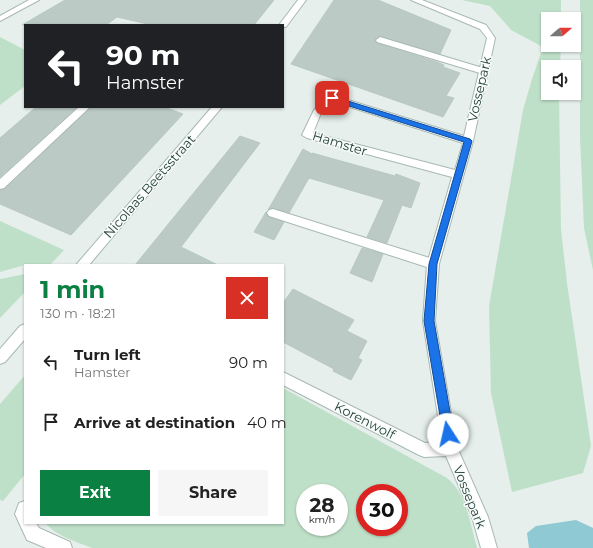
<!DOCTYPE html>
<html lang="en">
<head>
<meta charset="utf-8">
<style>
  :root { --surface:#fff; --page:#f6f6f6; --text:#222; --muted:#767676; --accent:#0b8043 }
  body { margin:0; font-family:Montserrat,sans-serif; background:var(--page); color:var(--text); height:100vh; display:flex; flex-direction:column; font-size:15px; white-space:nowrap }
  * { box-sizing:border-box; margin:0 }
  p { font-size:13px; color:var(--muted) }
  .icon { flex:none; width:22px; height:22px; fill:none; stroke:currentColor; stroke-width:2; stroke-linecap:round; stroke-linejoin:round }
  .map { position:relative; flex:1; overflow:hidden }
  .details { position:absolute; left:24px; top:264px; width:260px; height:260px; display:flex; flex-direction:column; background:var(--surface); border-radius:0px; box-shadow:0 1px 3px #0004 }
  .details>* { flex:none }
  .hud { position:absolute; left:24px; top:24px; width:260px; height:84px; border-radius:0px; box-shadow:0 1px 3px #0004; background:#202124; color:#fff; overflow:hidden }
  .needle { width:26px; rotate:70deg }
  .tools { position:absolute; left:541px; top:12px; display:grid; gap:8px }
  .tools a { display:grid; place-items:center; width:40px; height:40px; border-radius:0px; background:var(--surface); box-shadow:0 1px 3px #0004; font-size:20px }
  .speed { position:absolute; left:296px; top:484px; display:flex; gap:8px; font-size:20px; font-weight:700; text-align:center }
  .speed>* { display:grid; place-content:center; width:52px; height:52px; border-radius:50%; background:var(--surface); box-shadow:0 1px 3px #0004; line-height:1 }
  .speed small { font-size:10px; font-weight:400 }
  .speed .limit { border:6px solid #d22; background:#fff; color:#111 }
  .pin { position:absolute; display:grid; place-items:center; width:34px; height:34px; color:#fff; margin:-17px; border-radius:8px; box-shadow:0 2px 6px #0006 }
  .me { position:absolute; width:44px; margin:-22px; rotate:350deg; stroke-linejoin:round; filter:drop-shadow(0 0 3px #0008) }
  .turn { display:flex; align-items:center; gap:14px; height:84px; padding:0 16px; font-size:18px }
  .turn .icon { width:52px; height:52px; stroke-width:2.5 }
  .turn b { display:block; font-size:28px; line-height:34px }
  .round { display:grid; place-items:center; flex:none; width:42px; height:42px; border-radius:0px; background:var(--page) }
  .head { display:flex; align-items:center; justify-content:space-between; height:68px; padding:0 16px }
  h1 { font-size:24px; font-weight:700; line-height:30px; color:var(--accent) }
  .cta { display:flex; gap:8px; margin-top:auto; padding:8px 16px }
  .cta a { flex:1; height:46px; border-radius:0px; background:var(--accent); color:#fff; font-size:16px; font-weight:700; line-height:46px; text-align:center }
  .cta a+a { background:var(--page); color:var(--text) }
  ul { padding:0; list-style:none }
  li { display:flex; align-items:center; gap:12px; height:60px; padding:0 16px }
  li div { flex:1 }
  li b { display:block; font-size:15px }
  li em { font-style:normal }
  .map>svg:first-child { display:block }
  .green { fill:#bfe0c8; fill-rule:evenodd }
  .water { fill:#8ec9d4 }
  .building { fill:#bbcac4; stroke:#b8c9c2 }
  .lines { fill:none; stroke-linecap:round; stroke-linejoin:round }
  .service-casing { stroke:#a8b8b2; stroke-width:2 }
  .minor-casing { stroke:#a8b8b2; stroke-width:2 }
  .service { fill:#fff; fill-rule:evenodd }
  .minor { fill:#fff; fill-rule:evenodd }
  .route { fill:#1a73e8; stroke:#114b97 }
  .labels { text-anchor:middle; stroke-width:3; stroke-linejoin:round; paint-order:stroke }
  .street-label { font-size:13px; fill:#24423a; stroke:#f7fbf9 }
</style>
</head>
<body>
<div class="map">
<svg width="593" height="548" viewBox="0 0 593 548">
  <rect width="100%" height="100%" fill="#e6efeb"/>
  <path class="green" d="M 462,0 L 561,0 L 561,19 L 548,19 L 548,45 L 561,45 L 560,67 L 548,67 L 548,93 L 559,93 L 561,229 L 567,283 L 591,446 L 583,473 L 512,492 L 491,393 L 489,306 L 523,110 L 532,79 L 543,47 L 511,30 L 490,6 Z
    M 580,0 L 593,0 L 593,270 L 584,228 L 580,138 Z
    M 0,37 L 25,50 L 25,86 L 0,105 Z
    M 0,221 L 64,250 L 50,265 L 25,265 L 0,272 Z
    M 25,274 L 25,292 L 0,318 L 0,279 Z
    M 25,375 L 25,474 L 3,501 L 0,500 L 0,404 Z
    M 283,388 L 447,478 C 467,494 470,524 477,548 L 92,548 C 80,543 53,535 46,523 L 283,523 ZM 305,493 L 339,493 L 339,527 L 305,527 ZM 365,493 L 399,493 L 399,527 L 365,527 Z"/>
  <path class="water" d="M 576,520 L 593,528 L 593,548 L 529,548 L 527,533 L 536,526 Z"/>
  <path class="building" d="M 65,0 L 274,0 L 254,25 L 152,25 L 117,17 L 106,25 L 22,25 Z
    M 334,0 L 378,0 L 451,30 L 440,54 L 380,36 L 375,40 L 377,43 L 437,62 L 444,65 L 443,67 L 460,73 L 446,96 L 454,98 L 443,117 L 291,64 Z
    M 36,107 L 77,107 L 0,177 L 0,138 Z
    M 91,107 L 164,107 L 183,114 L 71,235 L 0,204 L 0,190 L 5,189 Z
    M 240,136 L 260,143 L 181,247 L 218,265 L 135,265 Z
    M 303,149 L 312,154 L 312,153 L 395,176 L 396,174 L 420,183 L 411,208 L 402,205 L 387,243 L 367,237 L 384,200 L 309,178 L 289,213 L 273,208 L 268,210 Z
    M 266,212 L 269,217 L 284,222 L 274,240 L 254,232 Z
    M 362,248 L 383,254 L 372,282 L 350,273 Z
    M 293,289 L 354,320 L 347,331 L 367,341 L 358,358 L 362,360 L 351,380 L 333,371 L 334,369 L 283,342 L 283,303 Z"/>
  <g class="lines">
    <g class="service-casing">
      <path id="service" d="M 380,37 L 486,69 L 487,71 L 486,73 L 480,73 L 377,42 L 376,40 Z
        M 273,209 L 433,259 L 437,261 L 439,264 L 437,267 L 433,269 L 269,216 L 267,213 L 269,210 Z"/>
    </g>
    <g class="minor-casing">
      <path id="minor" d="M 29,0 L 39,0 L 0,21 L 0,16 Z
        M 298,0 L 306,0 L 286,27 L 283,27 L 283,25 L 279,25 Z
        M 411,0 L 422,0 L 486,25 L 495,38 L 473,141 L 439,264 L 435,321 L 457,447 L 488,517 L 497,548 L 481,548 L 472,517 L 446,456 L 424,457 L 419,455 L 283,385 L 283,372 L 425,443 L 442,441 L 423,321 L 427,264 L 452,177 L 307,138 L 302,135 L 314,110 L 329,96 L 332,95 L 464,136 L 487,38 L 480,29 ZM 334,102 L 463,143 L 455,170 L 313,133 L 321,113 Z
        M 79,107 L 90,107 L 4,188 L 0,189 L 0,179 Z
        M 212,107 L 222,107 L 89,265 L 76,265 Z
        M 25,324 L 25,339 L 5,362 L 0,364 L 0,349 L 20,326 Z
        M 25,501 L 25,523 L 36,523 L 39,528 L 70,542 L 72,548 L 46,548 L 27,540 L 15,514 L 19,503 Z"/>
    </g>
    <use href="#service" class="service"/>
    <use href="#minor" class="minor"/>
  </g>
  <path class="route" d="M 332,96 L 470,139 L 472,141 L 437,264 L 434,321 L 454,434 L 452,437 L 448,439 L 444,437 L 443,434 L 424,321 L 429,264 L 464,142 L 330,100 L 330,97 Z"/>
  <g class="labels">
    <g class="street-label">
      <text transform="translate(479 89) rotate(-77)" y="5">Vossepark</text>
      <text transform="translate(340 143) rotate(17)" y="5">Hamster</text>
      <text transform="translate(149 186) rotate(-49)" y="5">Nicolaas Beetsstraat</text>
      <text transform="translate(365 420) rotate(27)" y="5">Korenwolf</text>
      <text transform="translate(470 497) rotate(68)" y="5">Vossepark</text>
    </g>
  </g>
</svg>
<div class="tools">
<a><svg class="needle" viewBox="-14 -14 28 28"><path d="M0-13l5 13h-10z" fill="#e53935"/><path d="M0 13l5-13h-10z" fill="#767676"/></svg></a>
<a><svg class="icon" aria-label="sound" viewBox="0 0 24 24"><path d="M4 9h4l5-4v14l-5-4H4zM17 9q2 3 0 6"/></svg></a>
</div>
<div class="speed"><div>28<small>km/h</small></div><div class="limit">30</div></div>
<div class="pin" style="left:332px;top:98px;background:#d93025"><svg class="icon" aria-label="arrive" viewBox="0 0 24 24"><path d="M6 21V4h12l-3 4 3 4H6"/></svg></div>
<svg class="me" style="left:448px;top:434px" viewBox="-20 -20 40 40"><circle r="19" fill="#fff"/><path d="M0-13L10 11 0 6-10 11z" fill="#1a73e8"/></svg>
<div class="hud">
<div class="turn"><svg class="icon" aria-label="left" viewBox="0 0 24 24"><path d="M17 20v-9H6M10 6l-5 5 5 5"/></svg><div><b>90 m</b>Hamster</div></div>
</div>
<section class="details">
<div class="head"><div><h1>1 min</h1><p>130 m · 18:21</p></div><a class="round" style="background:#d93025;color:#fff"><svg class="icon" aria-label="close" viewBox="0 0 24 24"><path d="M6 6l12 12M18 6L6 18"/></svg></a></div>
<ul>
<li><svg class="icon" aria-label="left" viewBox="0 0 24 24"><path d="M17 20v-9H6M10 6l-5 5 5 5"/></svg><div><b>Turn left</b><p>Hamster</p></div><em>90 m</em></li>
<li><svg class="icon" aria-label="arrive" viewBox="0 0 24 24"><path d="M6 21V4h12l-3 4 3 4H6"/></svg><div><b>Arrive at destination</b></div><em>40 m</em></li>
</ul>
<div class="cta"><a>Exit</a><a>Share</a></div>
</section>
</div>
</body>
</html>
